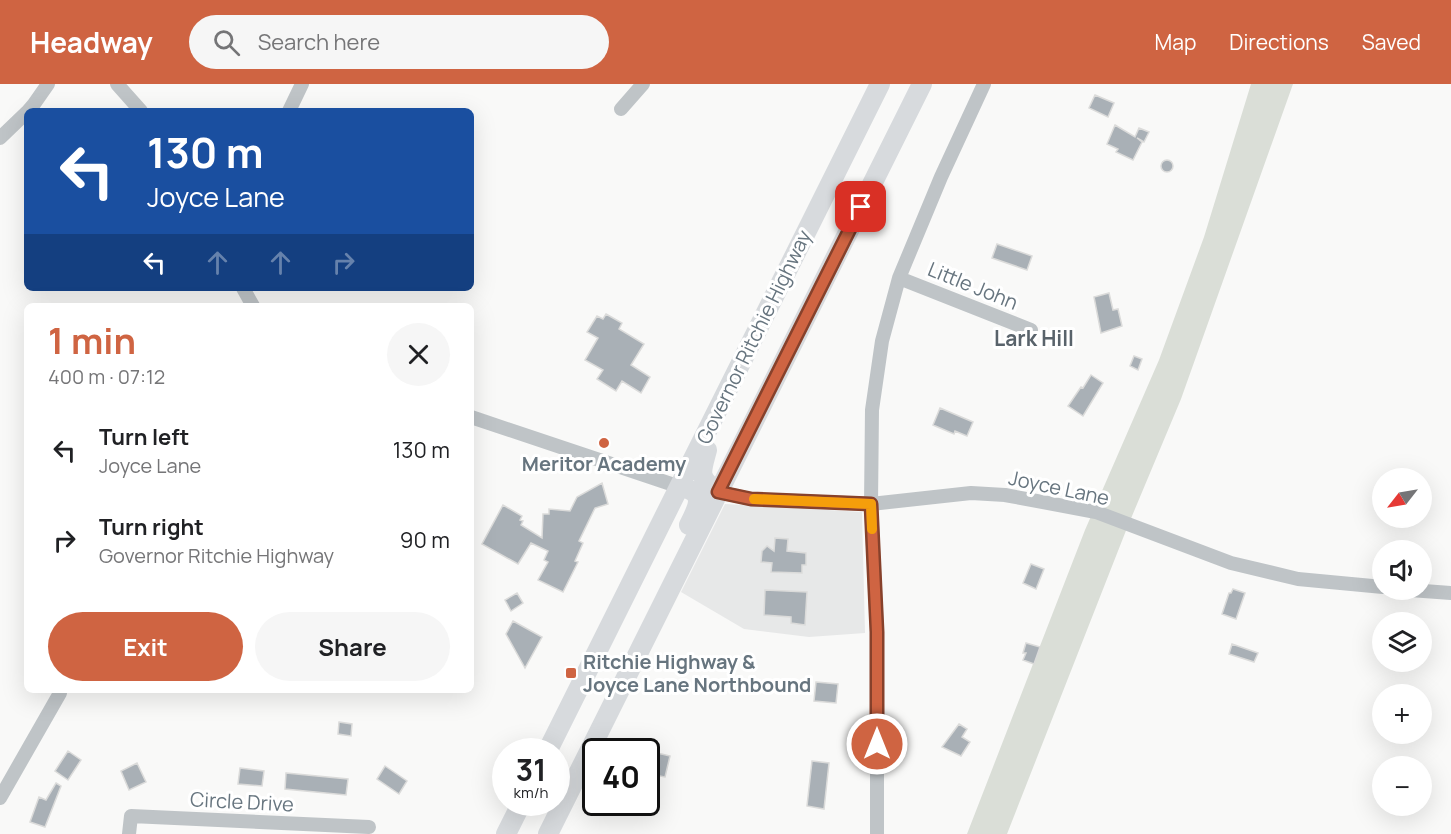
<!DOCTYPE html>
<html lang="en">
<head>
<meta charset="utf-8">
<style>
  :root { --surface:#fff; --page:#f6f6f6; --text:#202124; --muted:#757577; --accent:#cf6442 }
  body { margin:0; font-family:Manrope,sans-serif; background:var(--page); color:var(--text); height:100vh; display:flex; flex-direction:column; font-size:22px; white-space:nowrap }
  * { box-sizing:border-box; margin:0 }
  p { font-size:20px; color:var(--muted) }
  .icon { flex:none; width:33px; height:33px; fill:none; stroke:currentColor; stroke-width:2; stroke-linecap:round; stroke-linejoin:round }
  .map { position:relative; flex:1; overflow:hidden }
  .details { position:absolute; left:24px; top:219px; width:450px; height:390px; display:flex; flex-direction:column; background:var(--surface); border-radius:9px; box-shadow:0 6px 24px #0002 }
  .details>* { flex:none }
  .top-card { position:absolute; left:24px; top:24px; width:450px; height:183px; border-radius:9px; box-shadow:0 6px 24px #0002; background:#1a4fa0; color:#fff; overflow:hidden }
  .needle { width:39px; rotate:239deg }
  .fabs { position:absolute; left:1372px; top:384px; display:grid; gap:12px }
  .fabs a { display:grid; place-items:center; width:60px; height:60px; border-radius:50%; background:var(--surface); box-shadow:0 6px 24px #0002; font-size:30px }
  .speed { position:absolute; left:492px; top:654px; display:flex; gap:12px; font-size:30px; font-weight:700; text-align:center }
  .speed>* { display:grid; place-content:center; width:78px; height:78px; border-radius:50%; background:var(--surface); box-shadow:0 6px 24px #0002; line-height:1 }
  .speed small { font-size:15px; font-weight:400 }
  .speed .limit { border:3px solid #111; border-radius:9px; background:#fff; color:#111 }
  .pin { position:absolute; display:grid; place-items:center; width:51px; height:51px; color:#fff; margin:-26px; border-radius:12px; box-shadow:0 3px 9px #0006 }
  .me { position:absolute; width:66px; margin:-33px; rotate:0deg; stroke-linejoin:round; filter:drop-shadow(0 0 4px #0008) }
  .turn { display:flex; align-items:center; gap:21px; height:126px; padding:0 24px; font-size:27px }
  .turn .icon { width:78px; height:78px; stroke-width:2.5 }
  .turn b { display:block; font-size:42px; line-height:51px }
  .lanes { display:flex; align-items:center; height:57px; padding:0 24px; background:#0003; justify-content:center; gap:30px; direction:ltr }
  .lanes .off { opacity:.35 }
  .round { display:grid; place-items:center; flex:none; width:63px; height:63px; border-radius:32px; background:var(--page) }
  .headline { display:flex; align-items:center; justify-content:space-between; height:102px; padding:0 24px }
  h1 { font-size:36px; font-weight:700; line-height:45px; color:var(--accent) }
  .action { display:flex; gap:12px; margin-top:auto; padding:12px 24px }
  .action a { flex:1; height:69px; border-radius:36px; background:var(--accent); color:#fff; font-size:24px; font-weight:700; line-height:69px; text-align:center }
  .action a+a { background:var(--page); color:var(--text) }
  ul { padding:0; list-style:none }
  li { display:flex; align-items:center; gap:18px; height:90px; padding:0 24px }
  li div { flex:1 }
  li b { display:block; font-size:22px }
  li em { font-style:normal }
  header { display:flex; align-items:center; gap:36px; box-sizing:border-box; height:84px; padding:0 30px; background:var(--accent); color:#fff }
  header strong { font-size:28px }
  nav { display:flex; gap:33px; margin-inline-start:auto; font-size:21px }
  .search { width:420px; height:54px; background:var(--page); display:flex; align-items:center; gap:15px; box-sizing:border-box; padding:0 21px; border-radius:33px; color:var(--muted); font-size:22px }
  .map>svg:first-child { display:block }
  .built { fill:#e7e8e8 }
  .green { fill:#daded7 }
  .building { fill:#a9b0b6; stroke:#dbdbda; stroke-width:1.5 }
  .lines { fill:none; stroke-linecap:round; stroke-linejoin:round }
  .minor { stroke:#bfc4c7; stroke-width:14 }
  .highway { stroke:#d7dadd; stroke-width:20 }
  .route-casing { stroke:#87412b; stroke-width:15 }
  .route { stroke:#cf6442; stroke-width:10 }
  .slow { stroke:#f59e0b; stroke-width:10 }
  .poi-dot { fill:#cf6442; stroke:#fff; stroke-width:2 }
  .labels { text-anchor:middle; stroke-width:6; stroke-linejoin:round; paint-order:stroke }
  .street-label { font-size:20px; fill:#67757f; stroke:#fff }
  .poi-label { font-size:20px; font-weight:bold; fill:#67757f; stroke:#fff }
  .neighbourhood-label { font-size:21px; font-weight:bold; fill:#59636b; stroke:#fff }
</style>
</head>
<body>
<header>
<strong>Headway</strong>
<div class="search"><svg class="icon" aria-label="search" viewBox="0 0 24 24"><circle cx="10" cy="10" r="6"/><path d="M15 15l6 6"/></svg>Search here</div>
<nav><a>Map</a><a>Directions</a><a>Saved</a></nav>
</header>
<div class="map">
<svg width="1451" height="750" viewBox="0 0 1451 750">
  <rect width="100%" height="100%" fill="#f9f9f8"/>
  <path class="built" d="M 725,420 L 862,428 L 865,549 L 809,553 L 744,545 L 681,508 Z"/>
  <path class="green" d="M 1251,0 L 1293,0 L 1181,315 L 1127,444 L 1007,750 L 967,750 L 1085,446 L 1159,276 L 1204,153 Z"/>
  <path class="building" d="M 1095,11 L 1114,19 L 1108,33 L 1089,24 Z
    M 1115,41 L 1135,53 L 1139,44 L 1149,48 L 1144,58 L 1137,54 L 1142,58 L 1133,76 L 1116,68 L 1118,65 L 1107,60 Z
    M1161 82a6 6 0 1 1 12 0a6 6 0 1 1-12 0Z
    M 997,160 L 1032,172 L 1027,186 L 992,174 Z
    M 1109,209 L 1113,226 L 1118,225 L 1122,242 L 1101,249 L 1094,213 Z
    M 606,230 L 622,239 L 619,245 L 644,260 L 631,281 L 650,293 L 641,309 L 622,297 L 616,307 L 597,295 L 603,286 L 585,276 L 598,254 L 587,248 L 597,232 L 603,235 Z
    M 1134,272 L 1142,275 L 1138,286 L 1130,282 Z
    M 1091,291 L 1103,299 L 1083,332 L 1068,322 L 1081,303 L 1083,304 Z
    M 940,324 L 973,338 L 967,352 L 955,347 L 954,350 L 933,341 Z
    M 602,399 L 608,420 L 595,424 L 579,457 L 583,459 L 575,477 L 578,478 L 563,508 L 538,496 L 548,478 L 544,476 L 548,467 L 531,459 L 518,480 L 482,460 L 503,421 L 522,432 L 520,436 L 523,437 L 521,441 L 542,454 L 543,430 L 549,430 L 549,425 L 570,427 L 577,413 Z
    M 775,454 L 788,455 L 787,467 L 806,469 L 806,481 L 802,481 L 802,489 L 771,488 L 772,479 L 761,478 L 762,467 L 767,462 L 774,467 Z
    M 1031,480 L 1044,485 L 1036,505 L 1023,499 Z
    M 1233,505 L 1245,509 L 1236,535 L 1222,530 L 1229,509 L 1231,509 Z
    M 765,506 L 807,508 L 805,541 L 791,539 L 791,533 L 764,531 Z
    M 517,509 L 523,519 L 511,527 L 505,516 Z
    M 513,537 L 542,553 L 525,584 L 506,550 Z
    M 1026,559 L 1040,563 L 1034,580 L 1023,576 L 1026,569 L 1023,569 Z
    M 1232,560 L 1258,569 L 1254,578 L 1229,570 Z
    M 816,598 L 838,600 L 836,619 L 814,617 Z
    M 339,638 L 352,640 L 351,652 L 338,650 Z
    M 959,640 L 967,645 L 962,653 L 970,658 L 961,672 L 942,663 Z
    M 68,667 L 81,676 L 68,696 L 55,687 Z
    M 653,668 L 670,672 L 665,693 L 649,690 Z
    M 812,677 L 829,679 L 824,725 L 807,722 Z
    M 137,679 L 146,698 L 129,706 L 121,687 Z
    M 385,682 L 407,697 L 399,710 L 377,695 Z
    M 240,684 L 264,687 L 262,702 L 238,700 Z
    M 286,689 L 348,695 L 346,711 L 285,705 Z
    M 56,699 L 61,702 L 45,743 L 30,738 L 39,713 L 46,716 Z"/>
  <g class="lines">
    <path class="minor" d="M 117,0 L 141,27
      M 621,25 L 643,0
      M 28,27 L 34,20 L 48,0
      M 289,27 L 302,0
      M 0,54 L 27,28
      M 899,194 L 1031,246
      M 243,204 L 253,222
      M 471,333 L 680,403
      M 718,408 L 751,415 L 871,420 L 971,409 L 1005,411 L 1096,428 L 1231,479 L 1298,495 L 1383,503
      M 1410,506 L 1451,509
      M 0,714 L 60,609
      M 129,750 L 131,732 L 369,743
      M 877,750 L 877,548 L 871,420 L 872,326 L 882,257 L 899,194 L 941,93 L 984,0"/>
    <path class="highway" d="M 707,366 C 701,389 697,393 718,408
      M 680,403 C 707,408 698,423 689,441
      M 547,668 L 880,0
      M 506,750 L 522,718
      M 548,750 L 922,0"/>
  </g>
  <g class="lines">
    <g class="route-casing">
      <path id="route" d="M 861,123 L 718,408 L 751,415 L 871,420 L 877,548 L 877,660"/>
    </g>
    <use href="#route" class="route"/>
    <path class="slow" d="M 754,415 L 871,420 L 872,445"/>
  </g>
  <g class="poi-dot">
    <circle cx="604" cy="359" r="6"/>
    <rect x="565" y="583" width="12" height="12" rx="3"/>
  </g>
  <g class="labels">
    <g class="street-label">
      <text transform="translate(973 202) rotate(22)" y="7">Little John</text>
      <text transform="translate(754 253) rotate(-64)" y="7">Governor Ritchie Highway</text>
      <text transform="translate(1059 404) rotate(12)" y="7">Joyce Lane</text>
      <text transform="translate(242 718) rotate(3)" y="7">Circle Drive</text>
    </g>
    <g class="poi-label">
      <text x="604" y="387">Meritor Academy</text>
      <text x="583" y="585" text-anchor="start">Ritchie Highway &amp;<tspan x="583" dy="23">Joyce Lane Northbound</tspan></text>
    </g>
    <g class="neighbourhood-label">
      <text x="1034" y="262">Lark Hill</text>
    </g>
  </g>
</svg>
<div class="fabs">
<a><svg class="needle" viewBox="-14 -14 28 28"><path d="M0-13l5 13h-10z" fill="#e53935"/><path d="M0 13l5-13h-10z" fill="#757577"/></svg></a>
<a><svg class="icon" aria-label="sound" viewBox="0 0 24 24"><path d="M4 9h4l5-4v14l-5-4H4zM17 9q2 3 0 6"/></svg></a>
<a><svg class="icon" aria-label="layers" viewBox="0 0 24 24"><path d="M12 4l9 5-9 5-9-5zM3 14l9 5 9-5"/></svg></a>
<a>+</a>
<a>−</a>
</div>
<div class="speed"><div>31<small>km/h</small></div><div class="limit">40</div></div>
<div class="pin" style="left:861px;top:123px;background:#d93025"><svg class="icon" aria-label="arrive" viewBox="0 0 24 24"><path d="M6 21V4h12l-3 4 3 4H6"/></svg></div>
<svg class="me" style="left:877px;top:660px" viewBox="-20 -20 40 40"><circle r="17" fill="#cf6442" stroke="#fff" stroke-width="3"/><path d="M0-11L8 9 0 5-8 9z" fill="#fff"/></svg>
<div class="top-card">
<div class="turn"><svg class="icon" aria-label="left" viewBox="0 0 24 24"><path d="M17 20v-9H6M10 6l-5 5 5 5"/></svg><div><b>130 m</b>Joyce Lane</div></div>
<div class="lanes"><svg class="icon" aria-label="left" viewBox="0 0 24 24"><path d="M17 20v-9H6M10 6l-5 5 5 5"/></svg><svg class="icon off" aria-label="ahead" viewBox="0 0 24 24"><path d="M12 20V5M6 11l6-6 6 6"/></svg><svg class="icon off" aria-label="ahead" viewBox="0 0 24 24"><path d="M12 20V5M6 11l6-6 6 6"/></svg><svg class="icon off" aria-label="right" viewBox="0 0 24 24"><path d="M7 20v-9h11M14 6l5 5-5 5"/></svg></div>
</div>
<section class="details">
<div class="headline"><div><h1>1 min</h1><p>400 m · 07:12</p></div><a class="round"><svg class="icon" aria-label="close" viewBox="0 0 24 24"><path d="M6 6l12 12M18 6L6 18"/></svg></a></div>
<ul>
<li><svg class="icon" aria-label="left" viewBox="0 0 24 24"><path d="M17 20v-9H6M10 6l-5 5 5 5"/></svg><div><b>Turn left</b><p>Joyce Lane</p></div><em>130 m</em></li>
<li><svg class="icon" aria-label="right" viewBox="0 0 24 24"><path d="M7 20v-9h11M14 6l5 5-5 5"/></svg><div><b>Turn right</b><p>Governor Ritchie Highway</p></div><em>90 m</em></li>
</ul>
<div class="action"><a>Exit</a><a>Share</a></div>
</section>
</div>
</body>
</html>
